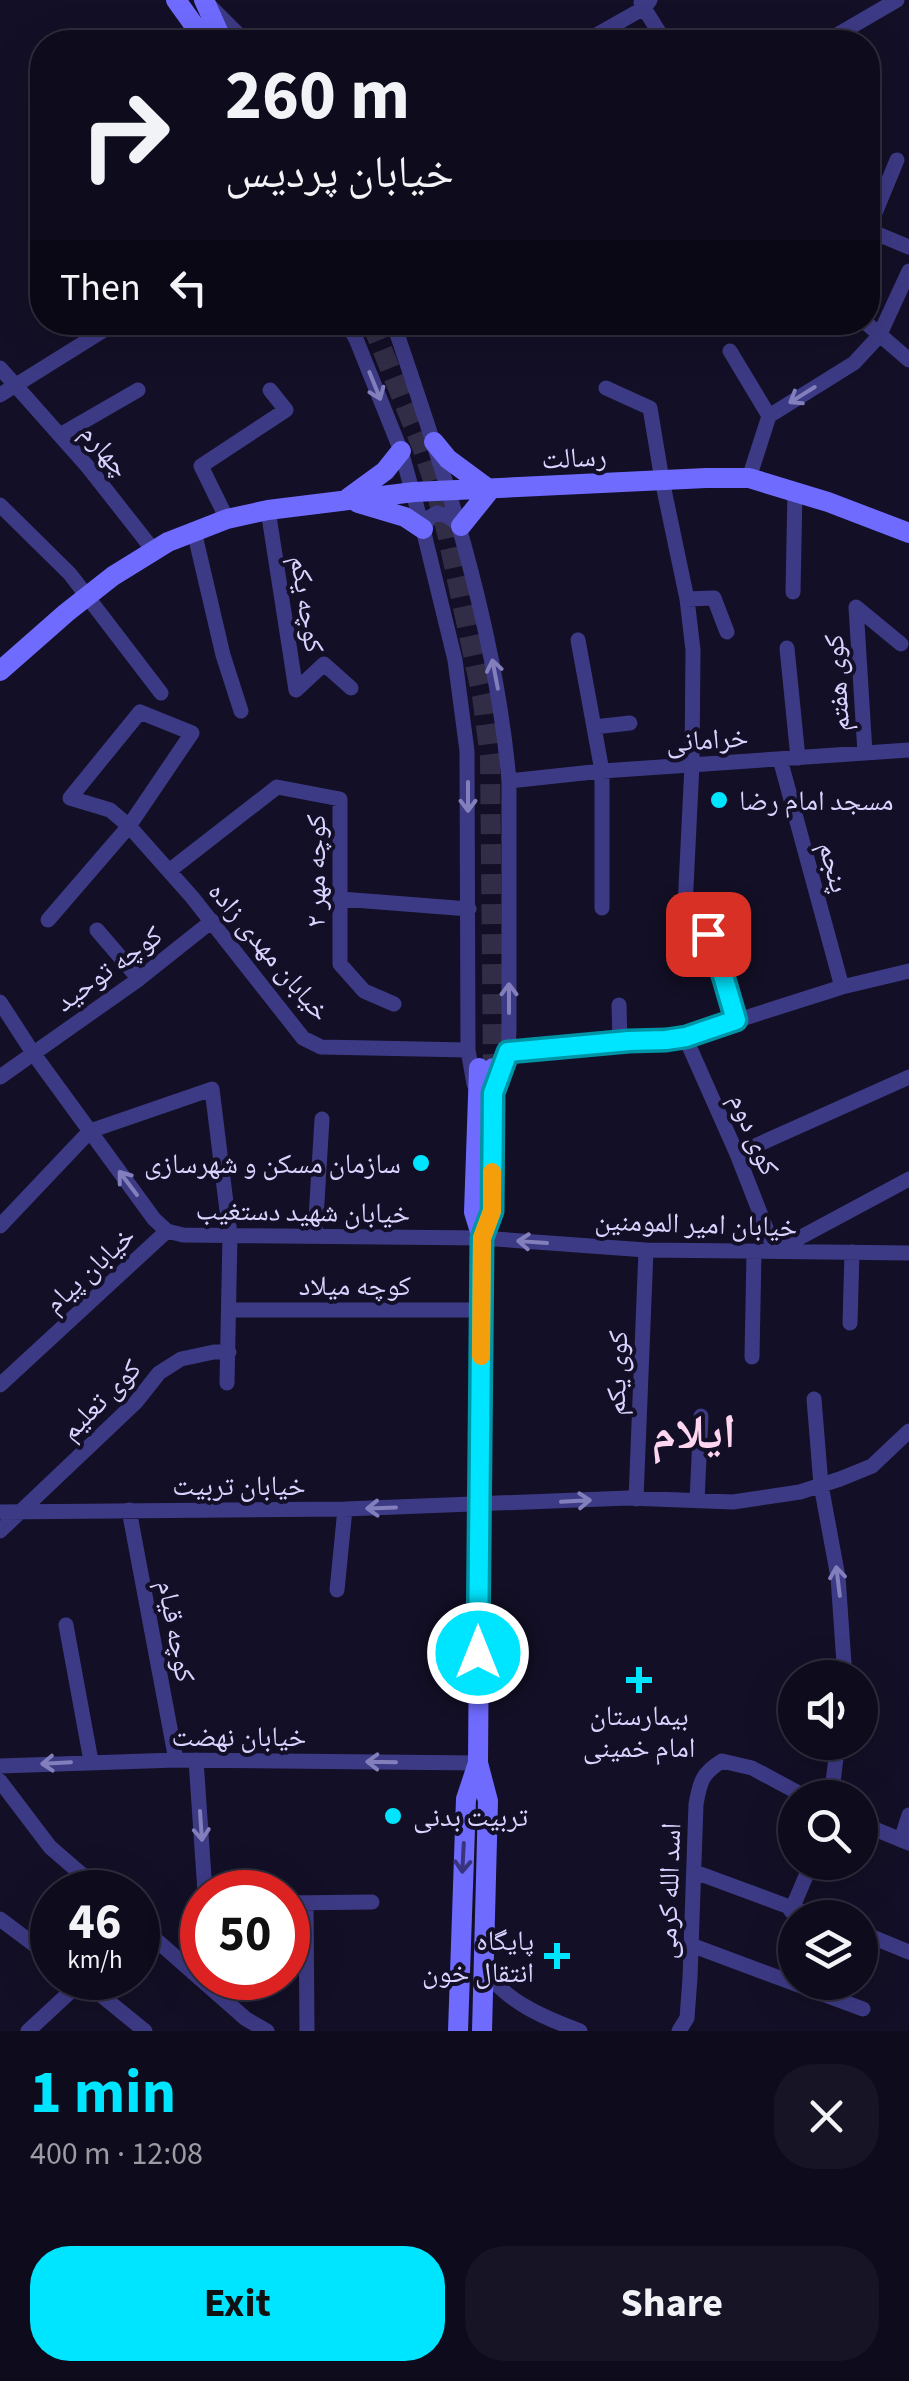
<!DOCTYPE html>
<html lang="en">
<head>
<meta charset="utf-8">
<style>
  :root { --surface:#0e0b1c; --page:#171425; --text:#f1f3f6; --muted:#9b9ba3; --line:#2e2b3b; --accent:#00e5ff }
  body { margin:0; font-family:"Source Sans 3","Noto Naskh Arabic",sans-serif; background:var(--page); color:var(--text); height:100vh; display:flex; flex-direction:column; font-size:38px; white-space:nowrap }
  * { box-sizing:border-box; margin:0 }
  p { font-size:32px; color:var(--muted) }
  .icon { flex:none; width:55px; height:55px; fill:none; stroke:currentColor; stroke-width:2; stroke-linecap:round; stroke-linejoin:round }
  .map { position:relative; height:2031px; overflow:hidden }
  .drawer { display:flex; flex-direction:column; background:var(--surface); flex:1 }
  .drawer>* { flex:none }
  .guide { position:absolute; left:30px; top:30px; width:850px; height:305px; border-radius:40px; box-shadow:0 10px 40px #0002,0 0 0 2px var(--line); background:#0e0b1c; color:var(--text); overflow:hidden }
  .controls { position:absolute; left:778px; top:1660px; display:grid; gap:20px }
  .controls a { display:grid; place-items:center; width:100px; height:100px; border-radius:50%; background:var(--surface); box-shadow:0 10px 40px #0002,0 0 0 2px var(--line); font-size:50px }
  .speed { position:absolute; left:30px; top:1870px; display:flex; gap:20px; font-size:50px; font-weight:700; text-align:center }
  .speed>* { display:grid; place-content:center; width:130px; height:130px; border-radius:50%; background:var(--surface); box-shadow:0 10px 40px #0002,0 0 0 2px var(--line); line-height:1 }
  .speed small { font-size:25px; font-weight:400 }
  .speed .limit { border:15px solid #d22; background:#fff; color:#111 }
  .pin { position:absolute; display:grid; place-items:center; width:85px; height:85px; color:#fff; margin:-42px; border-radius:20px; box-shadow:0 5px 15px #0006 }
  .me { position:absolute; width:110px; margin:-55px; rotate:0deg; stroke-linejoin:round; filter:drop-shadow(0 0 8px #0008) }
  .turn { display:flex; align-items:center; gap:35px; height:210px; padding:0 30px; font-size:45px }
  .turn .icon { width:130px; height:130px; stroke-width:2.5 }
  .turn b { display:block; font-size:70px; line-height:85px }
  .then { display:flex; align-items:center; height:95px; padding:0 30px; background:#0003; gap:20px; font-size:38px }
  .round { display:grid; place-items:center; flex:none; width:105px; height:105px; border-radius:40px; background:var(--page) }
  .headline { display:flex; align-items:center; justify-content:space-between; height:170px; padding:0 30px }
  h1 { font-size:60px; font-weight:700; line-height:75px; color:var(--accent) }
  .primary-button { display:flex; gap:20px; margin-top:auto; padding:20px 30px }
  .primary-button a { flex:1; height:115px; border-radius:40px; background:var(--accent); color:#111; font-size:40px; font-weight:700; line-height:115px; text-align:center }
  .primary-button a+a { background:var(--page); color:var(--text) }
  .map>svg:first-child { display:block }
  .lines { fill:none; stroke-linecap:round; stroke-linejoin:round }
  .secondary-tunnel { stroke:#312d47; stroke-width:20; stroke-dasharray:20 10; stroke-linecap:butt }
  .minor { stroke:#3d3a85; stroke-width:15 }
  .secondary { stroke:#6f6bff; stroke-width:20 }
  .oneway { stroke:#837fbc }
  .oneway2 { stroke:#38347d }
  .route-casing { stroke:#0095a6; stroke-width:25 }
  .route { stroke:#00e5ff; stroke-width:18 }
  .slow { stroke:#f59e0b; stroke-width:18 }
  .poi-dot { fill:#00e5ff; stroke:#130f26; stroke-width:4 }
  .labels { text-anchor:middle; stroke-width:8; stroke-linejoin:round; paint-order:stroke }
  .street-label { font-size:28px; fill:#d9d4ff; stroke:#130f26 }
  .poi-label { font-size:28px; fill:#d9d4ff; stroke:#130f26; text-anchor:start }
  .town-label { font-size:48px; font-weight:bold; fill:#ffd6f0; stroke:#130f26 }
</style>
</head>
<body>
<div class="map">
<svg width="909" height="2031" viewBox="0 0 909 2031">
  <rect width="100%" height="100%" fill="#130f26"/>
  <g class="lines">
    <path class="secondary-tunnel" d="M 371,322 L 422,447 L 433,480 L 447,533 L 482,696 L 490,757 L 493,1068"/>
    <path class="minor" d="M 641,3 L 665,42
      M 210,6 L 246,42
      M 584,42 L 644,8 L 650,0
      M 825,42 L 897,0
      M 868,230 L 897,160
      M 868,230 L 909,247
      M 346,322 L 356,339 L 401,451 L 423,529 L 455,660 L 467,751 L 468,1050 L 474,1084
      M 393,322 C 444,472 495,622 509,781 L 509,1030 L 508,1052 L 496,1085
      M 865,322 L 909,360
      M 730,351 L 769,416
      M 0,368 L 88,467 L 154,551
      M 606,388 L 650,408 L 662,480 L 687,599 L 693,650 L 692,765 L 685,907
      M 0,395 L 117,322
      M 60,435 L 138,390
      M 749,478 L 769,416 L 854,363 L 879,336 L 909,271
      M 0,505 L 70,574 L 161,693
      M 268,510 L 296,690 L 324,664 L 351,688
      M 227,519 L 201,466 L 286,410 L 270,390
      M 423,529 L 430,517 L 437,513 L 447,516 L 461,526
      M 194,531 L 223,655 L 241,711
      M 793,592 L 795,491
      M 687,599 L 714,598 L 727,632
      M 578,640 L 602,771 L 602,908
      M 787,648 L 798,758
      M 594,727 L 630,723
      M 865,753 L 856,607 L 901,644
      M 780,759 L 842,987
      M 509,781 L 602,771 L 909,750
      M 169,871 L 277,787 L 340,799 L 340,964 L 364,991 L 394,1004
      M 341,899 L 469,909
      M 48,920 L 129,826 L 192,733 L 140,712 L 70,798 L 110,810 L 129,826 L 192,897 L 303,1038 L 321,1047 L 468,1050
      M 97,930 L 139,979
      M 708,934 L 712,938 L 736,1020
      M 0,1002 L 33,1053 L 154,1219 L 167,1231 L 183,1235 L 482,1238 L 646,1250 L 909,1253
      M 619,1005 L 620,1042
      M 685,1037 L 737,1154 L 775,1251 L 909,1179
      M 508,1052 L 685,1037 L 842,987 L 909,971
      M 0,1077 L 139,979 L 212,921
      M 737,1154 L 909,1077
      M 0,1226 L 90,1131 L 212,1089 L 230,1235 L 227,1383
      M 315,1235 L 322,1119
      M 229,1310 L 481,1310
      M 850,1323 L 852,1252
      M 752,1357 L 754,1252
      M 0,1385 L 167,1231
      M 814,1399 L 821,1485 L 838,1577 L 845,1678
      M 636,1499 L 646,1250
      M 697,1500 L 701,1416
      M 129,1510 L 176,1760
      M 0,1512 L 345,1509 L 628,1498 L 733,1502 L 800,1492 L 840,1479 L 872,1466 L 909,1431
      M 0,1531 L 136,1402 L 159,1373 L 181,1359 L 214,1352 L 229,1352
      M 337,1590 L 345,1509
      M 66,1625 L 91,1761
      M 196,1760 L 205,1892
      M 0,1766 L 176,1760 L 478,1763
      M 0,1781 L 50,1847 L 102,1892
      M 831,1798 L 838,1742
      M 860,1823 L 909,1843
      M 901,1840 L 909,1815
      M 695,1872 L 819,1918
      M 288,1903 L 372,1902
      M 306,1903 L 307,2031
      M 791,1911 L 812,1862
      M 0,1919 L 52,1958
      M 138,1924 L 246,2019 L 267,2031
      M 860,1932 L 909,1952
      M 691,1945 L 863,2009
      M 485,1970 C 506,2002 545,2018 580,2031
      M 193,1973 L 202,1920
      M 80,1978 L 145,2031
      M 28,2031 L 83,1980
      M 679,2031 L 687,2018 L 690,1978 L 696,1804 C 700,1782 702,1773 722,1761 L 752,1768 L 808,1798"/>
    <path class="secondary" d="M 176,0 L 206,42
      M 204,0 L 223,42
      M 434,442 L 448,459 L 490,490
      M 348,498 L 385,471 L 401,451
      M 358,503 L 405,517 L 423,529
      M 461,526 L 490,490
      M 0,671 L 66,613 L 113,576 L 168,542 L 227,519 L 268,510 L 414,492 L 706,478 L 749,478 L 828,502 L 909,533
      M 479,1068 L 474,1212 L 482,1238 L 478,1763 L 488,1801 L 482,2031
      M 482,1238 L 492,1211 L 493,1068
      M 458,2031 L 466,1799 L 478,1763"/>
  </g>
  <defs><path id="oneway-shaft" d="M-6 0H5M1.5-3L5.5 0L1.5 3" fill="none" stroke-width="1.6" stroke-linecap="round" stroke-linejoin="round" transform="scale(2.5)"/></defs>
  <g class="oneway">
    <use href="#oneway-shaft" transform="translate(375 386) rotate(68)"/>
    <use href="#oneway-shaft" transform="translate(802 395) rotate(148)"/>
    <use href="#oneway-shaft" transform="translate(495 674) rotate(-101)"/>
    <use href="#oneway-shaft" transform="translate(468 797) rotate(90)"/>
    <use href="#oneway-shaft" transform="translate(509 998) rotate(-90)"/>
    <use href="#oneway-shaft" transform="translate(128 1183) rotate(-127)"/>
    <use href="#oneway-shaft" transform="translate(532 1242) rotate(-176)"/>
    <use href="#oneway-shaft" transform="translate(576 1501) rotate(-3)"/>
    <use href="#oneway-shaft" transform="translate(381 1508) rotate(178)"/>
    <use href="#oneway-shaft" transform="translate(838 1581) rotate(-97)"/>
    <use href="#oneway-shaft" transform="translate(381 1762) rotate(-179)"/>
    <use href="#oneway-shaft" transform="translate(56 1763) rotate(177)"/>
    <use href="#oneway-shaft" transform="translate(201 1826) rotate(86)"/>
  </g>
  <use class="oneway2" href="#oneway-shaft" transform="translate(463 1858) rotate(93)"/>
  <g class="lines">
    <g class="route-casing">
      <path id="route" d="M 478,1653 L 482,1238 L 492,1211 L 493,1093 L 508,1052 L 629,1041 L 666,1040 L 686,1037 L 736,1020 L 712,938 L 708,934"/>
    </g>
    <use href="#route" class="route"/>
    <path class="slow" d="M 481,1356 L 482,1238 L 492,1211 L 492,1172"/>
  </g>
  <g class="poi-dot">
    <circle cx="719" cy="800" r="10"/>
    <circle cx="421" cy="1163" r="10"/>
    <path d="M634 1665h10v10h10v10h-10v10h-10v-10h-10v-10h10z"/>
    <circle cx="393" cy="1816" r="10"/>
    <path d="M552 1941h10v10h10v10h-10v10h-10v-10h-10v-10h10z"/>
  </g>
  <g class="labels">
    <g class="street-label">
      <text transform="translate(106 450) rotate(50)" y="10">چهارم</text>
      <text transform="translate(574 457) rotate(-3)" y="10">رسالت</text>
      <text transform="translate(308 604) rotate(81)" y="10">کوچه یکم</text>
      <text transform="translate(836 683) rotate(-94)" y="10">کوی هفتم</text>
      <text transform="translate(707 739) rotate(-4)" y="10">خرامانی</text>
      <text transform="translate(835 867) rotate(75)" y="10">پنجم</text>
      <text transform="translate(315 871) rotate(-90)" y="10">کوچه مهر ۲</text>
      <text transform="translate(270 951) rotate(50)" y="10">خیابان مهدی زاده</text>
      <text transform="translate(108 968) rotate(-36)" y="10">کوچه توحید</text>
      <text transform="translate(755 1134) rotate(67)" y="10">کوی دوم</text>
      <text transform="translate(303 1211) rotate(1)" y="10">خیابان شهید دستغیب</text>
      <text transform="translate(696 1223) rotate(2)" y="10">خیابان امیر المومنین</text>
      <text transform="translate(89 1269) rotate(-43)" y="10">خیابان پیام</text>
      <text x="355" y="1295">کوچه میلاد</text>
      <text transform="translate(616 1373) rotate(-88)" y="10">کوی یکم</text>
      <text transform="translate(100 1399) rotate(-45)" y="10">کوی تعلیم</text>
      <text x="239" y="1495">خیابان تربیت</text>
      <text transform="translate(177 1631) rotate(79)" y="10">کوچه قیام</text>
      <text x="239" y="1746">خیابان نهضت</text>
      <text transform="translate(668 1891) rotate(-88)" y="10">اسد الله کرمی</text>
    </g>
    <g class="poi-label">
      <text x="739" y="810">مسجد امام رضا</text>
      <text x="401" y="1173" text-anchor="end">سازمان مسکن و شهرسازی</text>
      <text x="639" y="1725" text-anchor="middle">بیمارستان<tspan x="639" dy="32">امام خمینی</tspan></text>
      <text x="413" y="1826">تربیت بدنی</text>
      <text x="534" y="1950" text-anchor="end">پایگاه<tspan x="534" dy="32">انتقال خون</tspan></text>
    </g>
    <g class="town-label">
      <text x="694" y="1448">ایلام</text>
    </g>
  </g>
</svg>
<div class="controls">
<a><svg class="icon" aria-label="sound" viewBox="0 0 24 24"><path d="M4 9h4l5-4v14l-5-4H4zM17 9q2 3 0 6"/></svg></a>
<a><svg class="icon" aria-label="search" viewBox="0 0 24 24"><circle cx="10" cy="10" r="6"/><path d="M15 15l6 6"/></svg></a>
<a><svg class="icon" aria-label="layers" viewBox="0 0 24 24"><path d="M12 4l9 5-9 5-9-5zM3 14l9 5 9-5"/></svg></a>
</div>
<div class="speed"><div>46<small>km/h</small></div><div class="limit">50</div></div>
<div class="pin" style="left:708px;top:934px;background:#d93025"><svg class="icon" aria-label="arrive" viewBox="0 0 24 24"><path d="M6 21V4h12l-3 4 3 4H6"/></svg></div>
<svg class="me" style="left:478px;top:1653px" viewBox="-20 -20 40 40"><circle r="17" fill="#00e5ff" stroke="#fff" stroke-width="3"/><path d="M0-11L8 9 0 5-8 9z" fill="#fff"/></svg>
<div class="guide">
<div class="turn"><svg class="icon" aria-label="right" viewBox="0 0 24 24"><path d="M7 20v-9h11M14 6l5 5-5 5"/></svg><div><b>260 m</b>خیابان پردیس</div></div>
<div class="then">Then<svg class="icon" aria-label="left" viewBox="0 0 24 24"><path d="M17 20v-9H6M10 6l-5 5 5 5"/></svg></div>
</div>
</div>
<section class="drawer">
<div class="headline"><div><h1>1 min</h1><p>400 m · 12:08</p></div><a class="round"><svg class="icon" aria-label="close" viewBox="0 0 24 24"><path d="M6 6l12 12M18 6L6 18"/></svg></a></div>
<div class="primary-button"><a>Exit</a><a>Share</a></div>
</section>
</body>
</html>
